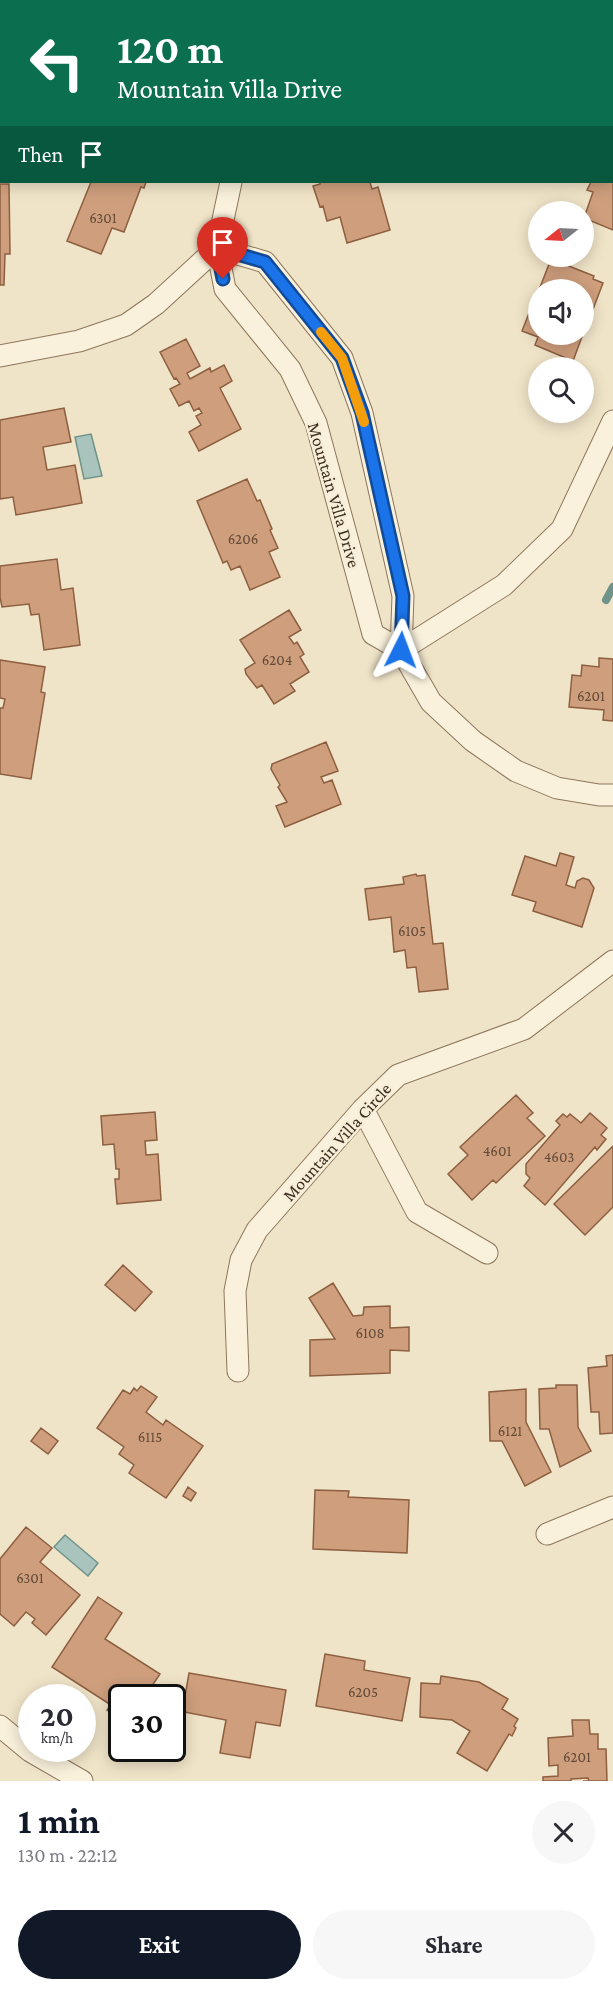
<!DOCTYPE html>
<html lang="en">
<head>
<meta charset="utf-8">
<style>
  :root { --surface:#fff; --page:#f7f7f7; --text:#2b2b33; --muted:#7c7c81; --accent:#111827 }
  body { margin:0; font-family:"Crimson Pro",serif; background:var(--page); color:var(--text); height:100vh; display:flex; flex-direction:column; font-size:22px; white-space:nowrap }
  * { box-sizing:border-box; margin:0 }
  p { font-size:20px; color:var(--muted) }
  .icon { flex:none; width:33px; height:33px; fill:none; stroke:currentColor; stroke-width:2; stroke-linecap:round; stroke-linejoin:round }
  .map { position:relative; height:1781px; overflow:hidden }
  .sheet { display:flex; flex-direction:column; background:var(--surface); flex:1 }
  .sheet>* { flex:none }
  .hud { position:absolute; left:0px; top:0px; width:614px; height:183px; box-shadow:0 3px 15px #0003; background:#0b6e4f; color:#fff; overflow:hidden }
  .needle { width:39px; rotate:252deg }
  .controls { position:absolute; left:528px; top:201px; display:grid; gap:12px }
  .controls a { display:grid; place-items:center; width:66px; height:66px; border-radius:50%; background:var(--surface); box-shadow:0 3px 15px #0003; font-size:30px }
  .speed { position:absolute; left:18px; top:1684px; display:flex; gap:12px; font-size:30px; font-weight:700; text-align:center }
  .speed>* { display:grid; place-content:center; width:78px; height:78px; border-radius:50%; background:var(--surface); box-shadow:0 3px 15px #0003; line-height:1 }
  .speed small { font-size:15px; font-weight:400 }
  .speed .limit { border:3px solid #111; border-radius:9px; background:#fff; color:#111 }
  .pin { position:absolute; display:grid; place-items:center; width:51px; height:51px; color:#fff; margin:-62px -26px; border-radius:50% 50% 50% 0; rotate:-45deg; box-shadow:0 0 6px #0007 }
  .pin .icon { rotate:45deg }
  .me { position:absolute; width:66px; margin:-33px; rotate:3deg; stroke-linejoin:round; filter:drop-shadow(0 0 4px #0008) }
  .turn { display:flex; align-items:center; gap:21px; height:126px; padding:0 18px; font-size:27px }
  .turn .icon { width:78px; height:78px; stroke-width:2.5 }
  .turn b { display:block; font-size:42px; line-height:51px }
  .then { display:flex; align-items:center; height:57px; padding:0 18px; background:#0003; gap:12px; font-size:22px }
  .round { display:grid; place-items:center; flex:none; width:63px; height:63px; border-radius:32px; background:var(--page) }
  .headline { display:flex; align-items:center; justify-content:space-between; height:102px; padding:0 18px }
  h1 { font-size:36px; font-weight:700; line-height:45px; color:var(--accent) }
  .primary-button { display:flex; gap:12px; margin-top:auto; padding:12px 18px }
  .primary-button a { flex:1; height:69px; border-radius:36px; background:var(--accent); color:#fff; font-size:24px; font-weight:700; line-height:69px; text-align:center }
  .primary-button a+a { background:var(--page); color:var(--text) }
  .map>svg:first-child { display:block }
  .water { fill:#a9c4bc; stroke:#6f938a; stroke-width:1.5 }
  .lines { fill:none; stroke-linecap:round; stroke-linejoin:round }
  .stream { stroke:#6f938a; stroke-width:8 }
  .building { fill:#cf9f7d; stroke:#8d5f41; stroke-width:1.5 }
  .minor-casing { stroke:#8d765c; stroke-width:23 }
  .minor { stroke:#faf1dc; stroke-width:21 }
  .route-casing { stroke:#114b97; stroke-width:15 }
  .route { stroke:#1a73e8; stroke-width:10 }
  .slow { stroke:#f59e0b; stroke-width:10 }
  .labels { text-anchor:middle; stroke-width:5; stroke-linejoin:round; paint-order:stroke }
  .number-label { font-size:15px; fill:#624a37 }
  .street-label { font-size:18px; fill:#3d2e20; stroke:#f7eed8 }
</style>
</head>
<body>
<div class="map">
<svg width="613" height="1781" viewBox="0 0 613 1781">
  <rect width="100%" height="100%" fill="#f0e4c8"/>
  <path class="water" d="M 91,434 L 102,476 L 84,479 L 75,437 Z
    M 65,1535 L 98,1563 L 88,1576 L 54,1547 Z"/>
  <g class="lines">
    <path class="stream" d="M 606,600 L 613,587"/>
  </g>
  <path class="building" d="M 613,151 L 613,230 L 584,218 L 593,192 L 587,190 L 591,182 L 612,182 Z
    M 91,182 L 146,182 L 144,188 L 141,187 L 124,232 L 112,228 L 101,254 L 67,241 Z
    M 320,182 L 370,182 L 372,189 L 378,187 L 390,230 L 347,243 L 340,217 L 327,221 L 323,206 L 320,207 L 313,186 L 320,184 Z
    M 0,184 L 9,184 L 10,254 L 5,254 L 4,285 L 0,285 Z
    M 551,259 L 594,276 L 593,279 L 603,283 L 584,333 L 584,290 L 539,290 Z
    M 538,290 L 538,334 L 583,334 L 573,361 L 535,345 L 538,337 L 522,331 Z
    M 186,339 L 200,366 L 187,373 L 190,379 L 210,368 L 211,372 L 224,365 L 232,381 L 220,388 L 241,429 L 199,451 L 189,432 L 201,425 L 196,416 L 202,413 L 199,408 L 194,411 L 189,401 L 179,406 L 170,389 L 180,384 L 176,378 L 174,379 L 160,352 Z
    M 64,408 L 71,442 L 43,447 L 47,470 L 75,465 L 82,503 L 16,515 L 13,497 L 0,499 L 0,420 Z
    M 247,479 L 257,501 L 260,500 L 272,529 L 270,530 L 278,548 L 269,552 L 280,577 L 250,590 L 240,566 L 231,570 L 227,561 L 223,563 L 197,501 Z
    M 57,559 L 61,590 L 73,588 L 80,645 L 44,650 L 39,614 L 31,615 L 29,604 L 2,607 L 0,597 L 0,566 Z
    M 289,610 L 301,630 L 289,637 L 294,644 L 297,642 L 304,654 L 300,657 L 309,672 L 290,684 L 295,691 L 274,704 L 262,685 L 257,688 L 246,674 L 245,669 L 255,663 L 240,640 Z
    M 599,658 L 613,659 L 613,721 L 603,720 L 604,710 L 569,707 L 572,675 L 581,676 L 582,665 L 599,667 Z
    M 0,660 L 45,667 L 41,692 L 45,693 L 31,779 L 0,774 L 0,708 L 3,708 L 5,699 L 0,698 Z
    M 326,742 L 338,771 L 321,777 L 324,783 L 332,780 L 341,804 L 285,827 L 276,806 L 287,802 L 278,787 L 280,785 L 271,769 L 272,764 Z
    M 560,853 L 574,857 L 566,885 L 575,888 L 577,881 L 583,878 L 589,880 L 594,888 L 582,927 L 533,911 L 536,902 L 512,895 L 525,856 L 556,866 Z
    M 416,874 L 417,876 L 425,875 L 433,944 L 443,943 L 448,989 L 419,992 L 416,967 L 407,968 L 405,950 L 394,952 L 391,917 L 369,920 L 365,889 L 404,884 L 403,877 Z
    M 516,1095 L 533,1113 L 527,1118 L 545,1136 L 496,1183 L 493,1180 L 472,1200 L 448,1174 L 468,1155 L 460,1147 Z
    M 155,1112 L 157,1140 L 145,1141 L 146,1155 L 158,1154 L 161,1200 L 117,1204 L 115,1179 L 119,1179 L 119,1169 L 116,1169 L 114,1144 L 103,1145 L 101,1116 Z
    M 590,1113 L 607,1128 L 601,1135 L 606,1139 L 597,1150 L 595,1147 L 545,1205 L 524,1186 L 530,1178 L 526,1174 L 526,1164 L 560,1125 L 556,1121 L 563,1114 L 567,1117 L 570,1114 L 581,1123 Z
    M 613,1146 L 613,1207 L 585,1235 L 554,1204 Z
    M 123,1265 L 152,1292 L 135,1311 L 105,1285 Z
    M 333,1283 L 353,1316 L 363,1315 L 364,1307 L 390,1306 L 390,1328 L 409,1327 L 409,1351 L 390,1350 L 390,1373 L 310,1376 L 310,1340 L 335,1339 L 309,1298 Z
    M 613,1355 L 613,1433 L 600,1434 L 599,1412 L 591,1412 L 588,1368 L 607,1366 L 606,1356 Z
    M 556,1385 L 577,1385 L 578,1427 L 591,1451 L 560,1467 L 549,1429 L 540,1429 L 539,1389 L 556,1388 Z
    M 141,1386 L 157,1397 L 146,1412 L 163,1425 L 166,1420 L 203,1446 L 166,1498 L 129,1473 L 134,1465 L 119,1454 L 124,1447 L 97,1428 L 123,1390 L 130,1394 L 134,1388 L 137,1391 Z
    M 526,1389 L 526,1422 L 551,1472 L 525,1486 L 502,1441 L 490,1441 L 489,1392 Z
    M 41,1428 L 58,1441 L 48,1454 L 31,1441 Z
    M 188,1487 L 196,1493 L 191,1501 L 183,1496 Z
    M 315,1490 L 349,1491 L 348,1497 L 409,1500 L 407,1553 L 313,1549 Z
    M 26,1527 L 52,1548 L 40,1562 L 80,1595 L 46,1635 L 32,1623 L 35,1619 L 26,1612 L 14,1626 L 0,1614 L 0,1559 Z
    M 98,1597 L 122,1613 L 105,1639 L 160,1674 L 144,1698 L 122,1698 L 122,1720 L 107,1710 L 111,1705 L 52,1667 Z
    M 325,1654 L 365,1661 L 364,1670 L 410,1678 L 402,1721 L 316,1706 Z
    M 189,1673 L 286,1690 L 280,1726 L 256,1722 L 250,1758 L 220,1753 L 226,1720 L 184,1712 L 185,1703 L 180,1702 L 181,1695 L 185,1696 Z
    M 441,1676 L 479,1682 L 508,1699 L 502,1709 L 518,1719 L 514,1726 L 516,1728 L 512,1736 L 509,1734 L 487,1771 L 457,1753 L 470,1731 L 452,1720 L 420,1717 L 421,1683 L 440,1684 Z
    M 572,1720 L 589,1720 L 590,1734 L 598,1734 L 598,1749 L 606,1749 L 607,1781 L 583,1781 L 589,1781 L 588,1778 L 571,1779 L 571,1781 L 543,1781 L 543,1777 L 558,1776 L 558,1765 L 549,1766 L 548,1738 L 573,1736 Z"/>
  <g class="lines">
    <g class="minor-casing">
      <path id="minor" d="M 282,2 L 283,0
        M 0,356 L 79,341 L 126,325 L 156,304 L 217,248 L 231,182
        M 401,650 L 403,596 L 362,413 L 342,358 L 265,262 L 217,248 L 225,289 L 290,369 L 316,423 L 373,634 L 401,650 L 431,702 L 473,741 L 516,771 L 557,788 L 599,795 L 613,795
        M 401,650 L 504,585 L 562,529 L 613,421
        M 363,1109 L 417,1212 L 487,1253
        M 238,1371 L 235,1291 L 241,1260 L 257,1230 L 363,1109 L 398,1075 L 524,1029 L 613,961
        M 547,1534 L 613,1507
        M 0,1726 L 30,1751 L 82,1781"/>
    </g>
    <use href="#minor" class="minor"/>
  </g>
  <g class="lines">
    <g class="route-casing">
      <path id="route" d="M 223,279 L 217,248 L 265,262 L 342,358 L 362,413 L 403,596 L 401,650"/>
    </g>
    <use href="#route" class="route"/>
    <path class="slow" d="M 321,332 L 342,358 L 364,422"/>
  </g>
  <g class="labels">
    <g class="number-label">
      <text x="103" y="223">6301</text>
      <text x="243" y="544">6206</text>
      <text x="277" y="665">6204</text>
      <text x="591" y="701">6201</text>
      <text x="412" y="936">6105</text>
      <text x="497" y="1156">4601</text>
      <text x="559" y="1162">4603</text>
      <text x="370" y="1338">6108</text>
      <text x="510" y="1436">6121</text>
      <text x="150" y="1442">6115</text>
      <text x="30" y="1583">6301</text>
      <text x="363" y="1697">6205</text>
      <text x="577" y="1762">6201</text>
    </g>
    <g class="street-label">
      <text transform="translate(334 495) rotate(74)" y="6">Mountain Villa Drive</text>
      <text transform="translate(337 1142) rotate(-48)" y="6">Mountain Villa Circle</text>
    </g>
  </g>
</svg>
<div class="controls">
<a><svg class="needle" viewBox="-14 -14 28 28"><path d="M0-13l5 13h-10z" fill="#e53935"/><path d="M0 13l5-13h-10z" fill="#7c7c81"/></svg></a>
<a><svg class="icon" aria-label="sound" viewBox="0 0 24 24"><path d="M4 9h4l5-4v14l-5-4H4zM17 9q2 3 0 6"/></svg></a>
<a><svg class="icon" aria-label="search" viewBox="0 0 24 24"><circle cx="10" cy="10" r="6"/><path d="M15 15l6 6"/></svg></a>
</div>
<div class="speed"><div>20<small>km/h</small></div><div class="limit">30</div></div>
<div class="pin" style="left:223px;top:279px;background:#d93025"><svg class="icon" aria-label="arrive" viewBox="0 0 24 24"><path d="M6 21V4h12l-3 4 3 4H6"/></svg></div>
<svg class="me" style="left:401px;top:650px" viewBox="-20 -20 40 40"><path d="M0-17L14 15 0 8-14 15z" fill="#1a73e8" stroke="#fff" stroke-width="4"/></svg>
<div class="hud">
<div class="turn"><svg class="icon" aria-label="left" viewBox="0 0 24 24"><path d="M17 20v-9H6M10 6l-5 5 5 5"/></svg><div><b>120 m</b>Mountain Villa Drive</div></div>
<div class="then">Then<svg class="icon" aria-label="arrive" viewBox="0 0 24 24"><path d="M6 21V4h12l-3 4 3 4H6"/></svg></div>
</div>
</div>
<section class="sheet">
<div class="headline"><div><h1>1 min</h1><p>130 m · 22:12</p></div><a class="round"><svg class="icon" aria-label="close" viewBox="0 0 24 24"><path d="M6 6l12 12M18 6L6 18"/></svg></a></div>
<div class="primary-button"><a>Exit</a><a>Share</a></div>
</section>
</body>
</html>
